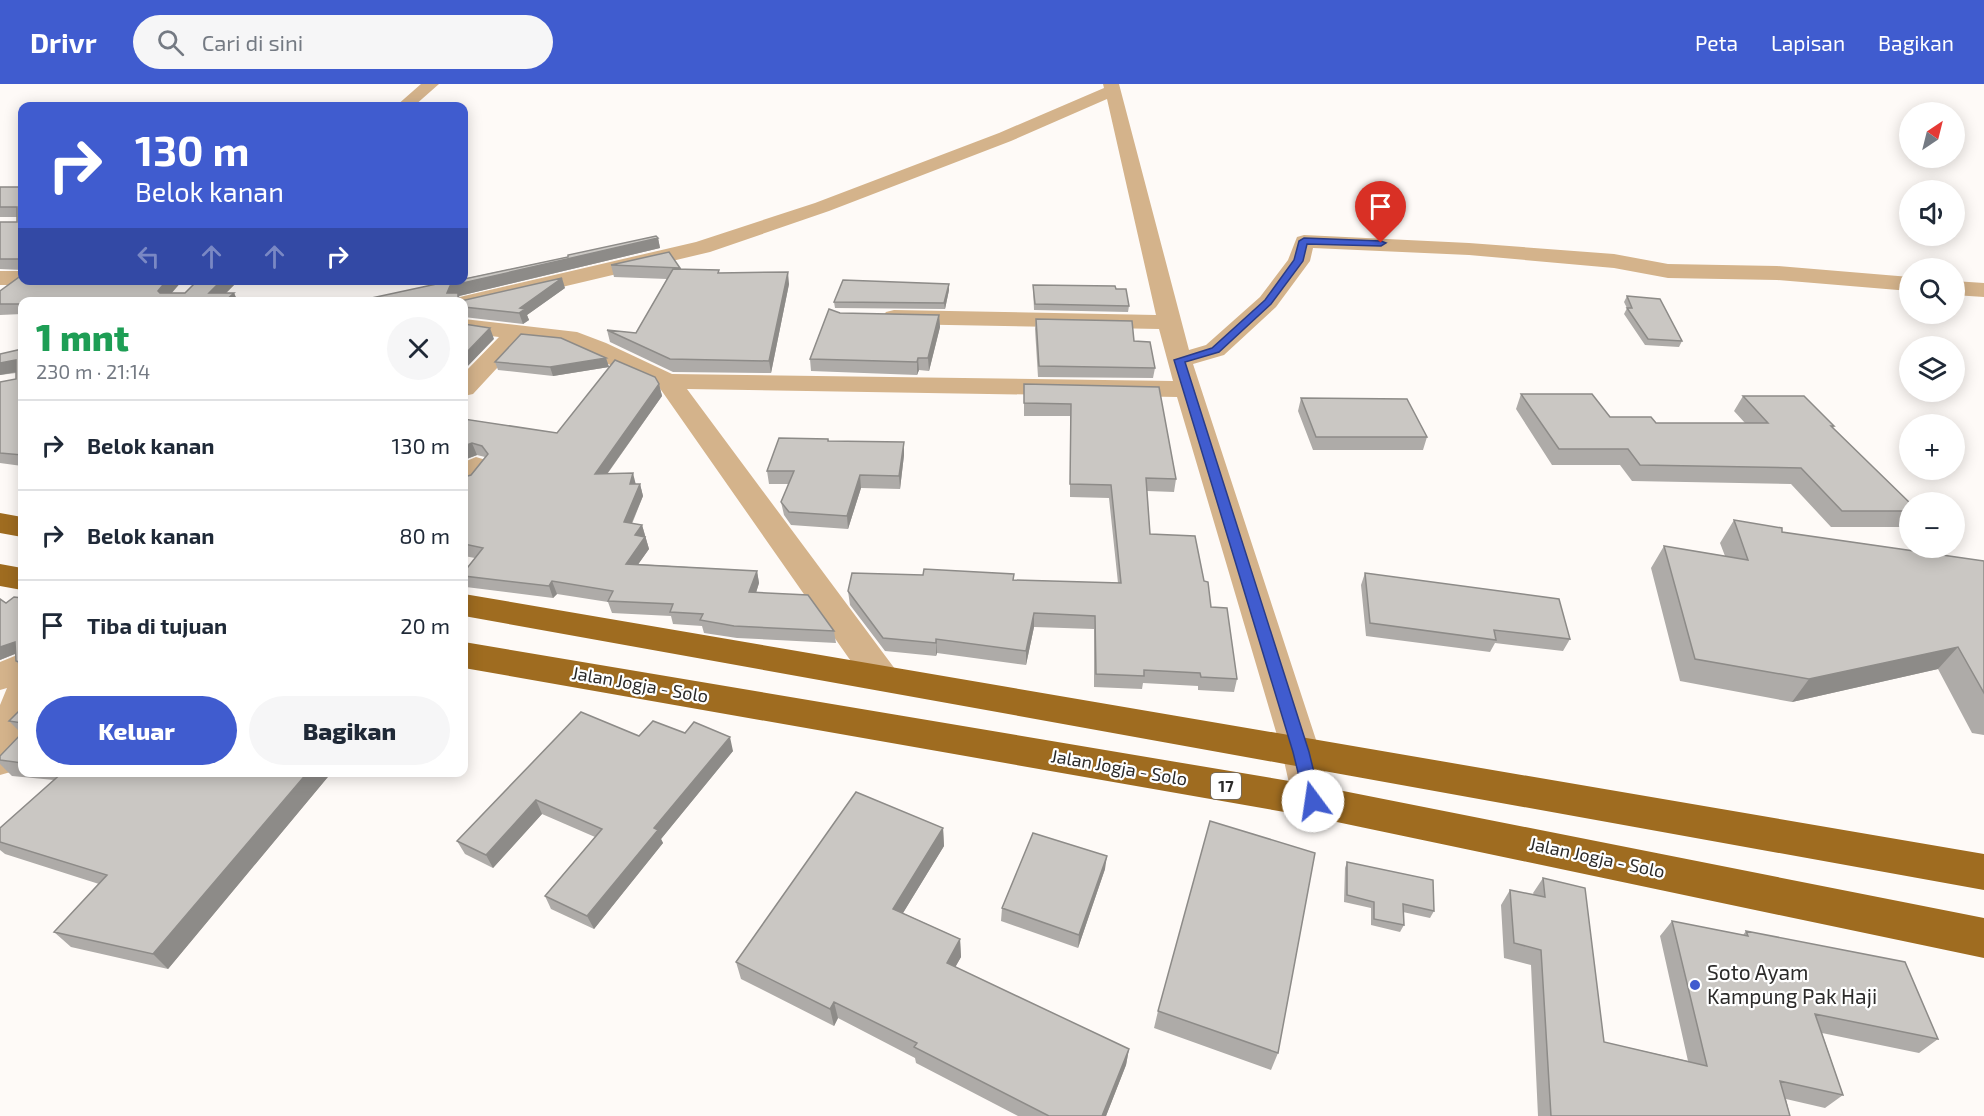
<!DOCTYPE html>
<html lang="id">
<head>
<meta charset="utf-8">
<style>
  :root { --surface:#fff; --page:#f6f6f7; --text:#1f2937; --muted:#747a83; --line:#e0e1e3; --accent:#405ccf }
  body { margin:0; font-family:"Exo 2",sans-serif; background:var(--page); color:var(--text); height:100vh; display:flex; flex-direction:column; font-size:22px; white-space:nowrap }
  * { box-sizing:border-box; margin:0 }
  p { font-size:20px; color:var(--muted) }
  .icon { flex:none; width:33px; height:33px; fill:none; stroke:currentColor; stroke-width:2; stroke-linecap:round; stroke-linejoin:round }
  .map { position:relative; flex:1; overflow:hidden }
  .side { position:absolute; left:18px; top:213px; width:450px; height:480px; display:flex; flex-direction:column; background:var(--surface); border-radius:12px; box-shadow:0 3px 15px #0003 }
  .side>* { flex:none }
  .guide { position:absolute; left:18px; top:18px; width:450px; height:183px; border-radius:12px; box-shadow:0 3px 15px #0003; background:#405ccf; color:#fff; overflow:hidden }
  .needle { width:39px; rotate:35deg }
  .fabs { position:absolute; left:1899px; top:18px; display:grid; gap:12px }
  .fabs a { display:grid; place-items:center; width:66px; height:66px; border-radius:50%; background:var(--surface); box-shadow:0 3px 15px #0003; font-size:30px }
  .pin { position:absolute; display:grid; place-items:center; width:51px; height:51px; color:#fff; margin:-62px -26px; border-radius:50% 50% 50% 0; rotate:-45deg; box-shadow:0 0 6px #0007 }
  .pin .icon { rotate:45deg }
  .me { position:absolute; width:66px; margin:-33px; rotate:346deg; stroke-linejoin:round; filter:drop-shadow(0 0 4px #0008) }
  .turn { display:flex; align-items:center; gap:21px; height:126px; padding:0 18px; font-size:27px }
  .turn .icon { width:78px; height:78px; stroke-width:2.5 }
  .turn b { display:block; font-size:42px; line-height:51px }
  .lanes { display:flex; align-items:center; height:57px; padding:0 18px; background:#0003; justify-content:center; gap:30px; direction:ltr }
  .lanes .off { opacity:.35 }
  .round { display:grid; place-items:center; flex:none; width:63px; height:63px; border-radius:32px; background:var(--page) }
  .overview { display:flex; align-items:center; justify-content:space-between; height:102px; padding:0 18px }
  h1 { font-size:36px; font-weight:800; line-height:45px; color:#1e9e55 }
  .action { display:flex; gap:12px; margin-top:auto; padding:12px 18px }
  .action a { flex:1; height:69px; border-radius:36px; background:var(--accent); color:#fff; font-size:24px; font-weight:800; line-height:69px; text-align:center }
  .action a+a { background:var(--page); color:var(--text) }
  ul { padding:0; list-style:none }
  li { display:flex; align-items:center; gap:18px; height:90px; padding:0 18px; border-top:2px solid var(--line) }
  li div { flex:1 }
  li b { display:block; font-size:22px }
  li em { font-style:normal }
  header { display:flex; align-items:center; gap:36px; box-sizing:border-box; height:84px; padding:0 30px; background:var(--accent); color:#fff }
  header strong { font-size:28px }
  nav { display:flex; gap:33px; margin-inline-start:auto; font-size:21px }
  .search { width:420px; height:54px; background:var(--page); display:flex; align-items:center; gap:15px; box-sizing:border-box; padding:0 21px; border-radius:33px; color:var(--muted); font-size:22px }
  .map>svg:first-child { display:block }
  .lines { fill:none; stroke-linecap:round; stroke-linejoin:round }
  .minor { fill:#d4b38b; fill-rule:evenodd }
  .trunk { fill:#9f6c20; fill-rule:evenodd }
  .wall { fill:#aeaba8 }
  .shaded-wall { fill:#8d8b88 }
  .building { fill:#cac7c3; stroke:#8d8b88; stroke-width:1.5 }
  .route { fill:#405ccf; stroke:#2a3c87; stroke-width:1.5 }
  .poi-dot { fill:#405ccf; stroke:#fff; stroke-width:2 }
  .labels { text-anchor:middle; stroke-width:4.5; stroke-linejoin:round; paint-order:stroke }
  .shield { fill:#fff; stroke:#6b6a69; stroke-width:1.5 }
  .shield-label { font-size:16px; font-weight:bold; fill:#2b2a29 }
  .street-label { font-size:18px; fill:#2b2a29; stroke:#fff }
  .near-poi-label { font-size:21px; fill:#2b2a29; stroke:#fff; text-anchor:start }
</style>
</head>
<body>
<header>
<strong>Drivr</strong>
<div class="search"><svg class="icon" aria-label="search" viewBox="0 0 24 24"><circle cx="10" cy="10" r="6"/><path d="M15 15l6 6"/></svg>Cari di sini</div>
<nav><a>Peta</a><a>Lapisan</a><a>Bagikan</a></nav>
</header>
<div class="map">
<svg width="1984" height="1032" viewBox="0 0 1984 1032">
  <rect width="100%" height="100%" fill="#fefaf7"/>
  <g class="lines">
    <path class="minor" d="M 421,0 L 439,0 L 414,22 L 396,22 Z
      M 1103,0 L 1119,0 L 1189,266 L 1206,261 L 1260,213 L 1288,176 L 1297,153 L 1304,151 L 1469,159 L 1614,170 L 1668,180 L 1777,182 L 1910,193 L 1910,207 L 1777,196 L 1668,194 L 1614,184 L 1469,171 L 1313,164 L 1310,177 L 1276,223 L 1224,271 L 1193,280 L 1320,668 L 1333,717 L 1327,728 L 1313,733 L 1299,728 L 1293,717 L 1282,668 L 1177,313 L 687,305 L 895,585 L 900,594 L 895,603 L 882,607 L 869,603 L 659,303 L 564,260 L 523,256 L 473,310 L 464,312 L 464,289 L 499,253 L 464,249 L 464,235 L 577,248 L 606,259 L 672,290 L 1173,297 L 1159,245 L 894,240 L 886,238 L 882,233 L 886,228 L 894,226 L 1156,231 L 1107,15 L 1011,57 L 829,127 L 710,168 L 464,226 L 464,218 L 453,218 L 456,214 L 464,212 L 696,158 L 815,119 L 999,49 L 1104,4 Z
      M 0,187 L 22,187 L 22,196 L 31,196 L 22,201 L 0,201 Z
      M 1954,197 L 1984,199 L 1984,213 L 1954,211 Z
      M 476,373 L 486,376 L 490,382 L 474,401 L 464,404 L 464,378 Z
      M 22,569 L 22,665 L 14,687 L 0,691 L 0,621 L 7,604 L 0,606 L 0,578 Z"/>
    <path class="trunk" d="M 0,429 L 22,433 L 22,453 L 0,449 Z
      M 0,480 L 22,484 L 22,506 L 0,502 Z
      M 464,510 L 1984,770 L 1984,806 L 464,532 Z
      M 464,558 L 1313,701 L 1984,834 L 1984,874 L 1313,733 L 464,584 Z"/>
  </g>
  <path class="wall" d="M 0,103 L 22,103 L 22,186 L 0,185 L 0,138 L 17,138 L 17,133 L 0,133 Z
    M 658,154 L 660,164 L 459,212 L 461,217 L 565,204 L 527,231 L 529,236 L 523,240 L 464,233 L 464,218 L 353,218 Z
    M 611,181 L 680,184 L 681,185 L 720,189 L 789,200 L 771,289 L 673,288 L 610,258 L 607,246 L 636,249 L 667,195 L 614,193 Z
    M 198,196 L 239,196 L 226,209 L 234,209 L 238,218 L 22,218 L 22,230 L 0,231 L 0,207 L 185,209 Z
    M 949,200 L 949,206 L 945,225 L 835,224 L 834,218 Z
    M 1033,201 L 1116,205 L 1129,222 L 1128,228 L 1034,226 Z
    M 1627,212 L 1682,257 L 1679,263 L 1645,261 L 1624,230 L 1627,224 L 1624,218 Z
    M 840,229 L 939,231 L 940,243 L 929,287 L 919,286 L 917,291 L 811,287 L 810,275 Z
    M 1036,235 L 1134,257 L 1155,284 L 1153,294 L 1038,293 L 1035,245 Z
    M 22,265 L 22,382 L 0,379 L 0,298 L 16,295 L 16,289 L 0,291 L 0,270 Z
    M 606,274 L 609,283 L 553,292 L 498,286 L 495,278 Z
    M 659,300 L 662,312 L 608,389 L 636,400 L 640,400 L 643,412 L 632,440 L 642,441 L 649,465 L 638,480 L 757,487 L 759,499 L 756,509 L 834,547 L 836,559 L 737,554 L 704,549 L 702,542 L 673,540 L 671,532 L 612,529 L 608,518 L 557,510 L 553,514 L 466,503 L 464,497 L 464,488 L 475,474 L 464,472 L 464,393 L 471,391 L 485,373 L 477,371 L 464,376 L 464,335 L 557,349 Z
    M 1024,300 L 1159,303 L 1176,395 L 1174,408 L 1147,407 L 1150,450 L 1204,497 L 1211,523 L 1237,595 L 1234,608 L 1198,606 L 1198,602 L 1143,599 L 1142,605 L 1094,603 L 1094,545 L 1034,543 L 1026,581 L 937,569 L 936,572 L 885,567 L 850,521 L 848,507 L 1013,496 L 1118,499 L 1109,414 L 1070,413 L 1070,332 L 1024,332 Z
    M 1521,310 L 1610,333 L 1656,339 L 1745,339 L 1734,327 L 1743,312 L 1834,342 L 1833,344 L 1910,419 L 1910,438 L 1906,443 L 1831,443 L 1791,400 L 1632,397 L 1620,381 L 1552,381 L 1516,325 Z
    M 1301,314 L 1427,353 L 1423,366 L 1313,366 L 1298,327 Z
    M 828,355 L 829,357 L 904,371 L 900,405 L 861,404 L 848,445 L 791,441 L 784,431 L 781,418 L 789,400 L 769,400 L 767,387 Z
    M 1734,436 L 1782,448 L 1984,477 L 1984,651 L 1972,649 L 1938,585 L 1792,618 L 1680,597 L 1651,484 L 1664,462 L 1725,472 L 1720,459 Z
    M 1365,489 L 1570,555 L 1563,567 L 1495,559 L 1490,568 L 1366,552 L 1361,501 Z
    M 22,514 L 22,585 L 16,577 L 15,570 L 0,576 L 6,519 Z
    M 22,624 L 22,688 L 332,688 L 168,885 L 71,863 L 54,848 L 99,800 L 5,770 L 0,766 L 0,744 L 54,696 L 12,692 L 0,680 L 0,672 L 22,650 L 9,637 Z
    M 639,652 L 733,667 L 661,755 L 663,759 L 594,845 L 551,825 L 545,812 L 595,753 L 542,730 L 493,784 L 465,770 L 457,757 Z
    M 943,744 L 944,762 L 903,829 L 960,855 L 961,873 L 955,883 L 1129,965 L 1126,981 L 1106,1032 L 1018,1032 L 916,979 L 915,974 L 838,934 L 834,942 L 741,895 L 736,878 Z
    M 1347,778 L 1434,827 L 1430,834 L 1403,828 L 1404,841 L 1400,848 L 1371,841 L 1371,824 L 1344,818 L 1345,784 Z
    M 1105,785 L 1078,864 L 1001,837 L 1002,824 Z
    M 1543,794 L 1604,958 L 1688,977 L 1660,852 L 1672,837 L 1743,851 L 1746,847 L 1938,955 L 1919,969 L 1822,949 L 1843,1011 L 1825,1024 L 1786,1015 L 1790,1032 L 1538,1032 L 1531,881 L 1504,874 L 1501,821 L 1510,806 L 1534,811 L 1533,809 Z
    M 1158,927 L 1278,969 L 1271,986 L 1154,944 Z"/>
  <path class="shaded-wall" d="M 658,154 L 660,164 L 459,212 L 461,218 L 447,209 L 450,202 Z
    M 788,188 L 789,200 L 771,289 L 769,277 Z
    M 562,194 L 565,204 L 527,231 L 529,236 L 523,240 L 519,229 L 520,224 Z
    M 167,196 L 183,196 L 164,218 L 158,207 Z
    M 222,196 L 239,196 L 217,218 L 209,209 Z
    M 949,200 L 949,206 L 945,225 L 944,219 Z
    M 234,209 L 238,218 L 224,218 Z
    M 939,231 L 940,243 L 929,287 L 928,274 Z
    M 490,244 L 494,255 L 466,284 L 464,276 L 464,271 Z
    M 606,274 L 609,283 L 553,292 L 550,283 Z
    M 918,274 L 919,286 L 917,291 L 917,278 Z
    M 16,276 L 22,287 L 0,291 L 0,279 Z
    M 659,300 L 662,312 L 599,401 L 595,390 Z
    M 904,358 L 904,371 L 900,405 L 899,392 Z
    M 472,359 L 477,371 L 464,376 L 464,362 Z
    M 633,389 L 636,401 L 630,400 Z
    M 860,391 L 861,404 L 848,445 L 847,432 Z
    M 640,400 L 643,412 L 627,450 L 624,438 Z
    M 642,441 L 649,465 L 630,492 L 626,480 L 635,451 Z
    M 757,487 L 759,499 L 752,521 L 749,508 Z
    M 552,497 L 557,510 L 553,514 L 549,502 Z
    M 1034,529 L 1034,543 L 1026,581 L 1026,567 Z
    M 936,555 L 937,569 L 936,572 Z
    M 15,558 L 22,567 L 0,576 L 0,563 Z
    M 1958,563 L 1938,585 L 1792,618 L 1809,595 Z
    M 730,653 L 733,667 L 661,755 L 663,759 L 594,845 L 587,832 L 654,744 Z
    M 308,688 L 332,688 L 168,885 L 153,870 Z
    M 536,716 L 542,730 L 493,784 L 486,771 Z
    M 943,744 L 944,762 L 895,842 L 893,825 Z
    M 1107,772 L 1105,785 L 1078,864 L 1079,851 Z
    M 960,855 L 961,873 L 948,896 L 947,879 Z
    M 834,918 L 838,934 L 834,942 L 830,925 Z
    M 1129,965 L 1126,981 L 1106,1032 L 1102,1032 Z"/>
  <path class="building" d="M 0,103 L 22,103 L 22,175 L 0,175 L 0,138 L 17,138 L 17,123 L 0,123 Z
    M 656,152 L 658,154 L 450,202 L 447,209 L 458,209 L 458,215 L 461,217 L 562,194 L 520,224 L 525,225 L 519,229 L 464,223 L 464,218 L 353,218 L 455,196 L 464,196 L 464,195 L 568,173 L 568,171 Z
    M 669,168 L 680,184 L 611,181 Z
    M 673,185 L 719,186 L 718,189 L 788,188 L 769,277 L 670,275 L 607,246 L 636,249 Z
    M 22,191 L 22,196 L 167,196 L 158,207 L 160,209 L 185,209 L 198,196 L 222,196 L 209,209 L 234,209 L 224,218 L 22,218 L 22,220 L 0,220 L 0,207 Z
    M 843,196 L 949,200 L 944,219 L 834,218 Z
    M 1033,201 L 1115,202 L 1116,205 L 1126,205 L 1129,222 L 1035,220 Z
    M 1627,212 L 1660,215 L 1682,257 L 1648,255 L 1627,224 L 1632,224 Z
    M 325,215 L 325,218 L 314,218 Z
    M 829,225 L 840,229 L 939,231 L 928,274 L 918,274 L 917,278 L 810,275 Z
    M 1036,235 L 1132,237 L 1134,257 L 1150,258 L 1155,284 L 1039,282 Z
    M 464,240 L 490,244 L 464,271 Z
    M 521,250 L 561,254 L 606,274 L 550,283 L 495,278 Z
    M 22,265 L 22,371 L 0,369 L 0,298 L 16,295 L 16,276 L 0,279 L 0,270 Z
    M 615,276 L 655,293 L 659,300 L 595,390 L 633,389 L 630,400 L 640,400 L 624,438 L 642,441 L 635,451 L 645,453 L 626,480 L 757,487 L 749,508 L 808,511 L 834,547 L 734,542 L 700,536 L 703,530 L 670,528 L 673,520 L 608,517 L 613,507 L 552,497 L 549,502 L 464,492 L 464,488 L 483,464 L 464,460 L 464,393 L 471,391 L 488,370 L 482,362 L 472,359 L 464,362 L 464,335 L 557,349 Z
    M 1024,300 L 1159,303 L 1176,395 L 1146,394 L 1150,450 L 1195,452 L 1204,497 L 1208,498 L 1211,523 L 1227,524 L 1237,595 L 1201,593 L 1200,589 L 1144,586 L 1144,592 L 1096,590 L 1095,532 L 1034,529 L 1026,567 L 936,555 L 936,559 L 883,554 L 848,507 L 852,489 L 923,491 L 924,485 L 1014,490 L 1013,496 L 1121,499 L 1111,401 L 1070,400 L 1071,320 L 1024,319 Z
    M 1521,310 L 1592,310 L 1610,333 L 1651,333 L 1656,339 L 1768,339 L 1743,312 L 1804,312 L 1834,342 L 1831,342 L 1910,419 L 1910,427 L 1842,427 L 1801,384 L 1640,381 L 1628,365 L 1559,365 Z
    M 1301,314 L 1407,315 L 1427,353 L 1316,353 Z
    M 779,354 L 828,355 L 828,357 L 904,358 L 899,392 L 860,391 L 847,432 L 789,428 L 781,418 L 794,387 L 767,387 Z
    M 1734,436 L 1782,444 L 1782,448 L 1984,477 L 1984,609 L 1958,563 L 1809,595 L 1695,575 L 1664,462 L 1748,476 Z
    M 1365,489 L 1559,515 L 1570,555 L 1494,546 L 1496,556 L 1370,539 Z
    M 14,513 L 22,514 L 22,579 L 16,577 L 15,558 L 0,563 L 0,515 L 6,519 Z
    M 22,624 L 22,639 L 9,637 Z
    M 581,628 L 639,652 L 653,637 L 685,649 L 694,638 L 730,653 L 654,744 L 658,746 L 587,832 L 545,812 L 602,745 L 536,716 L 486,771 L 457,757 Z
    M 22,649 L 22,679 L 0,676 L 0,672 Z
    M 63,688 L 308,688 L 153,870 L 54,848 L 107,791 L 0,758 L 0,744 Z
    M 856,708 L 943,744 L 893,825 L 960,855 L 947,879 L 1129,965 L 1102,1032 L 1049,1032 L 914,963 L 917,959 L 834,918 L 830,925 L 736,878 Z
    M 1210,737 L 1315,769 L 1278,969 L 1158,927 Z
    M 1033,749 L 1107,772 L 1079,851 L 1002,824 Z
    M 1347,778 L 1433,796 L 1434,827 L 1403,820 L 1404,841 L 1374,835 L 1374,818 L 1347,811 Z
    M 1543,794 L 1585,804 L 1604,958 L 1707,982 L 1672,837 L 1748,852 L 1746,847 L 1905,878 L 1938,955 L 1815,930 L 1843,1011 L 1780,997 L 1790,1032 L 1551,1032 L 1541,866 L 1514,859 L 1510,806 L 1545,813 Z"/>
  <path class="route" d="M 1304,154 L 1381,157 L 1386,159 L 1381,162 L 1307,160 L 1303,177 L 1271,220 L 1219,268 L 1185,278 L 1309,668 L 1321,717 L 1319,722 L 1313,724 L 1307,722 L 1305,717 L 1293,668 L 1174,276 L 1212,264 L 1265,216 L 1294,176 L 1299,157 Z"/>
  <circle class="poi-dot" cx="1695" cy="901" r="6"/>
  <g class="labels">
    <rect class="shield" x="1211" y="689" width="30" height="26" rx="4.5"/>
    <g class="shield-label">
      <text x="1226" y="708">17</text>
    </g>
    <g class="street-label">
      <text transform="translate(640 601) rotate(10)" y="6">Jalan Jogja - Solo</text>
      <text transform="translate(1119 684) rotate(10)" y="6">Jalan Jogja - Solo</text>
      <text transform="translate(1597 774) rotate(12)" y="6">Jalan Jogja - Solo</text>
    </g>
    <g class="near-poi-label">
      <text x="1707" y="896">Soto Ayam<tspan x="1707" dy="24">Kampung Pak Haji</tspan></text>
    </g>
  </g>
</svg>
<div class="fabs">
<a><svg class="needle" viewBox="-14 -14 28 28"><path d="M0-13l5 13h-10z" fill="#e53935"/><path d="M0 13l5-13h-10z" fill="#747a83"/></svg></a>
<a><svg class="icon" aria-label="sound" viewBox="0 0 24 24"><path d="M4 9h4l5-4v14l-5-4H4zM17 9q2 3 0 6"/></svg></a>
<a><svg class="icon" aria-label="search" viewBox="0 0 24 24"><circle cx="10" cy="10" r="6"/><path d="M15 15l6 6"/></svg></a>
<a><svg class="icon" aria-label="layers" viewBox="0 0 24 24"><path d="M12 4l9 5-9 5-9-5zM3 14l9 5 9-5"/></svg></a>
<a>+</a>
<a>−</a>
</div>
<div class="pin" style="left:1381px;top:159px;background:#d93025"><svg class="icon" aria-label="arrive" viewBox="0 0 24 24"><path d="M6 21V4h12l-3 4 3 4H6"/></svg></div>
<svg class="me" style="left:1313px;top:717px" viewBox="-20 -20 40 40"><circle r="19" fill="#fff"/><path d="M0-13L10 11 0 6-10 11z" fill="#405ccf"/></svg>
<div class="guide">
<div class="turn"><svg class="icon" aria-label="right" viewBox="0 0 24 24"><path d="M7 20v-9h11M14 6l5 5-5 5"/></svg><div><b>130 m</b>Belok kanan</div></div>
<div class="lanes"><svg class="icon off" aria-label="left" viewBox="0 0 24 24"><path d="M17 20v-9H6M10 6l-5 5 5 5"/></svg><svg class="icon off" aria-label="ahead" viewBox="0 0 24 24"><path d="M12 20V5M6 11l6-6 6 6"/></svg><svg class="icon off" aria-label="ahead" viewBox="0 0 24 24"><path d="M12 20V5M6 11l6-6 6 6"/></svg><svg class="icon" aria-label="right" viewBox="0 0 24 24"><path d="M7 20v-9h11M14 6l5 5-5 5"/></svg></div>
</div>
<section class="side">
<div class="overview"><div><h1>1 mnt</h1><p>230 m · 21:14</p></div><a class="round"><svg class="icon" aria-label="close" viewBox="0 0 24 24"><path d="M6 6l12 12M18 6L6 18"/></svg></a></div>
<ul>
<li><svg class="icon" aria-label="right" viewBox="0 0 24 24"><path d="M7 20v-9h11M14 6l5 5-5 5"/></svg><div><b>Belok kanan</b></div><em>130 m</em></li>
<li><svg class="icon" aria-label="right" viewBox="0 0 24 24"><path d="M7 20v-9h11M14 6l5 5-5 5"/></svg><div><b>Belok kanan</b></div><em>80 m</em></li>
<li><svg class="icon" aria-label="arrive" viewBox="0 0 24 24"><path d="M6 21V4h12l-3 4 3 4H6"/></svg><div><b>Tiba di tujuan</b></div><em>20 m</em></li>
</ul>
<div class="action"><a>Keluar</a><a>Bagikan</a></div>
</section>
</div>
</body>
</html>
